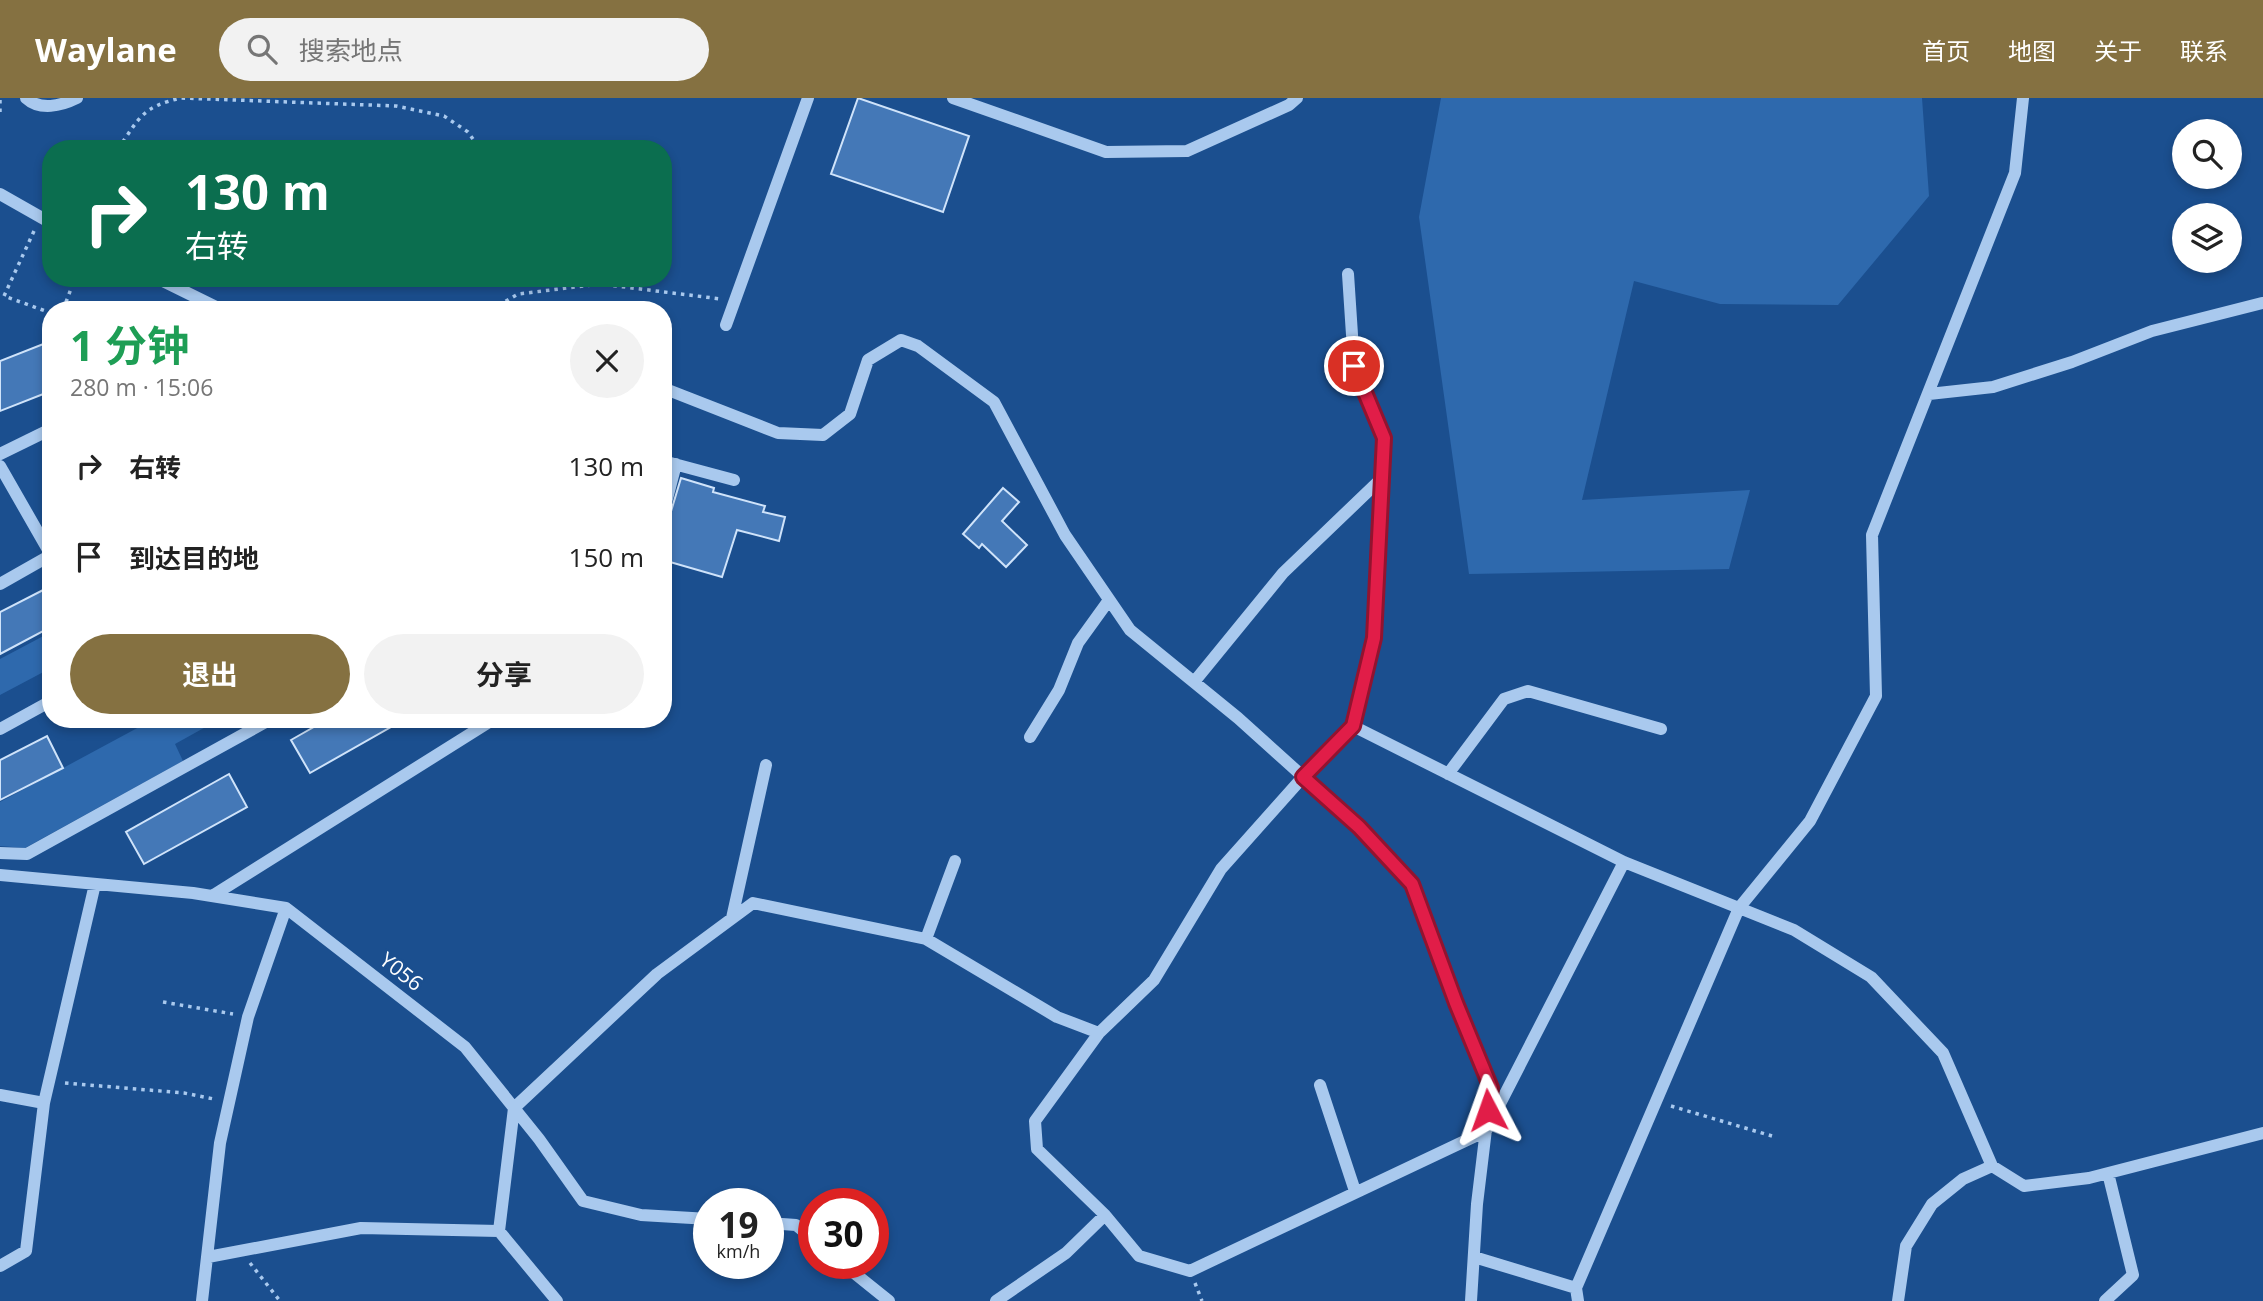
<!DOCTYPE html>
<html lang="zh">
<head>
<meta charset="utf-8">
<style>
  :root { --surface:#fff; --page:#f2f2f2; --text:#222; --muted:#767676; --accent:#857141 }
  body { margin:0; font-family:"Open Sans","Noto Sans SC",sans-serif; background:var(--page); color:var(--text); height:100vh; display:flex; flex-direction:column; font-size:26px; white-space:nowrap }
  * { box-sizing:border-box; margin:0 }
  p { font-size:23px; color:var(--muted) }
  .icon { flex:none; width:38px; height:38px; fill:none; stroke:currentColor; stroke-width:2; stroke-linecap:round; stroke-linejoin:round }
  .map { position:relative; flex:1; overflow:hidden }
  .side { position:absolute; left:42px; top:203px; width:630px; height:427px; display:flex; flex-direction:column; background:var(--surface); border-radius:28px; box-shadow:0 4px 10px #0003 }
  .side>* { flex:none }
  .banner { position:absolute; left:42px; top:42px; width:630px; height:147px; border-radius:28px; box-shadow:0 4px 10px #0003; background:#0b6e4f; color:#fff; overflow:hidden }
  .controls { position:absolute; left:2172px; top:21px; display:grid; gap:14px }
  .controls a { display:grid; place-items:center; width:70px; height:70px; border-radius:50%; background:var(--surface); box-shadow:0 4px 10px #0003; font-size:35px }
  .speed { position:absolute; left:693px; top:1090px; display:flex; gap:14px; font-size:35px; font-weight:700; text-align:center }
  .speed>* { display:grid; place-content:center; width:91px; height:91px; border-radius:50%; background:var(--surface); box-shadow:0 4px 10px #0003; line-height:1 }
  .speed small { font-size:18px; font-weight:400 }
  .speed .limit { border:10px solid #d22; background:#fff; color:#111 }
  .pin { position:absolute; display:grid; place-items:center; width:60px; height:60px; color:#fff; margin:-30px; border:4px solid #fff; border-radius:50%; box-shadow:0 2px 7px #0007 }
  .me { position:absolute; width:77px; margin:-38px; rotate:356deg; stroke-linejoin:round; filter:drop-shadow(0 0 5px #0008) }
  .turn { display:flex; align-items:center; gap:24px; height:147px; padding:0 28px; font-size:32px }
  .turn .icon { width:91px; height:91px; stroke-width:2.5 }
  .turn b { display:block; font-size:49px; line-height:60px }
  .round { display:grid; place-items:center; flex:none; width:74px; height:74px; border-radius:37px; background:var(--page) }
  .head { display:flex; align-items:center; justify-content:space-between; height:119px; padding:0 28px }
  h1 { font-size:42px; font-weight:700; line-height:52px; color:#1e9e55 }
  .button { display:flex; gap:14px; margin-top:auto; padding:14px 28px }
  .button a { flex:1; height:80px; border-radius:42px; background:var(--accent); color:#fff; font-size:28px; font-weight:700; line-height:80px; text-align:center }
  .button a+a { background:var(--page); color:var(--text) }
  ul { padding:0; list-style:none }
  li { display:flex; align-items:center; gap:21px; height:91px; padding:0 28px }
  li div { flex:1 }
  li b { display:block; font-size:26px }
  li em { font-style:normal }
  header { display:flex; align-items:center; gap:42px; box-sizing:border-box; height:98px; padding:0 35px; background:var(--accent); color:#fff }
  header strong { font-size:33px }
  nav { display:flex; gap:38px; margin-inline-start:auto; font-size:24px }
  .search { width:490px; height:63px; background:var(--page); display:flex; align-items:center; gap:18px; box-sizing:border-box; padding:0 24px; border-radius:38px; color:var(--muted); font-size:26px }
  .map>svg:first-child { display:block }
  .green { fill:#2e69ad }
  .building { fill:#4478b7; stroke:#cfe3fa; stroke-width:2 }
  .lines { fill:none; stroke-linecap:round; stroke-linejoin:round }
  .path { stroke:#a9c9ee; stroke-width:3.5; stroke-dasharray:3.5 5; stroke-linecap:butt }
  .minor { stroke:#a9c9ee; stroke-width:12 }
  .route-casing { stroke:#92132f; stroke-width:18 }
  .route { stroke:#e11d48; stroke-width:12 }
  .labels { text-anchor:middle; stroke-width:5; stroke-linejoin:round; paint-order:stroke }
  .street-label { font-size:21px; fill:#fff; stroke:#1b4f8f }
</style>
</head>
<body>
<header>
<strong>Waylane</strong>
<div class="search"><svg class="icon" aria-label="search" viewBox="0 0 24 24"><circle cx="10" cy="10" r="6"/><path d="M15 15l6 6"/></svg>搜索地点</div>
<nav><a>首页</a><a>地图</a><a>关于</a><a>联系</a></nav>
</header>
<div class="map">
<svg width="2263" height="1203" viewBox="0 0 2263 1203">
  <rect width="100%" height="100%" fill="#1b4f8f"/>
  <path class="green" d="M 1441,0 L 1922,0 L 1929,98 L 1838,207 L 1720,206 L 1634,183 L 1582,402 L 1750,392 L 1729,471 L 1469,476 L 1419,119 Z
    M 51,534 L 51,570 L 0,597 L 0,561 Z
    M 154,621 L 220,621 L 175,646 L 183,663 L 25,750 L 0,748 L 0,704 Z"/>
  <path class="building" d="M 858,0 L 969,38 L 943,114 L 831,76 Z
    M 51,243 L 51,293 L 0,313 L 0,263 Z
    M 681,380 L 714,390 L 713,394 L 765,408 L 763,414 L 785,419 L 779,443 L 737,432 L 722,479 L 663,462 L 663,440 Z
    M 1003,390 L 1019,404 L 1002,423 L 1027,447 L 1006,469 L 982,446 L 979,450 L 963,436 Z
    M 51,488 L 51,529 L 0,556 L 0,514 Z
    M 328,621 L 405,621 L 310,675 L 291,642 Z
    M 47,638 L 63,670 L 0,702 L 0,662 Z
    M 229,676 L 247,709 L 144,766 L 126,734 Z"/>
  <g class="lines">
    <path class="path" d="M 0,14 L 0,0
      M 118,51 C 140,19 142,9 181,0 L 396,8 L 444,18 L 468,34 L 480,51
      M 34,133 L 4,198 L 51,215
      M 593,180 L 600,186 L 600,180
      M 63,212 L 75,180
      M 491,212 L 518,196 L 600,186 L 721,201
      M 163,904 L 233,916
      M 65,985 L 184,995 L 214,1001
      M 1671,1008 L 1772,1038
      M 250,1165 L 280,1203
      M 1195,1185 L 1202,1203"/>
    <path class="minor" d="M 26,0 C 40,13 61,8 77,0
      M 953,0 L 1106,54 L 1187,53 L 1289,7 L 1297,0
      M 0,96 L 51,125
      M 157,180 L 222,212
      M 726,227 L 808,0
      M 663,290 L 778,335 L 823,337 L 850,316 L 868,262 L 901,242 L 918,248 L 994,304 L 1065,437 L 1130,532 L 1238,620 L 1359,729 L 1412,786 L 1456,905 L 1491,990 L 1477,1106 L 1471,1203
      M 1929,296 L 1993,289 L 2072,264 L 2152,233 L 2262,205
      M 0,356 L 51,331
      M 663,363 L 734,382
      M 0,368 L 51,457
      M 663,416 L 676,366
      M 0,486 L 51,457
      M 1194,584 L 1283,475 L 1382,380
      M 1353,628 L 1624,764 L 1794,832 L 1871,879 L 1943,955 L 1992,1068 L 2024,1088 L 2089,1080 L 2263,1035
      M 0,631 L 51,603
      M 1030,639 L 1059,592 L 1078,545 L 1109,502
      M 1448,676 L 1504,601 L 1528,593 L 1661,631
      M 0,755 L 27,756 L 271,621
      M 0,777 L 193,795 L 286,810 L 465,949 L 539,1041 L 583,1103 L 641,1117 L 709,1121
      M 212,798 L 494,621
      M 732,820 L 766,667
      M 926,841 L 955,763
      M 1320,987 L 1355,1093
      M 0,997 L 44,1005
      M 1105,1117 L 1139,1158 L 1190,1173 L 1486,1033 L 1624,764
      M 768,1125 L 796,1127 L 814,1142
      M 499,1133 L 557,1203
      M 208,1159 L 361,1130 L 499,1133 L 514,1010 L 657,876 L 753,805 L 926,841 L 1057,919 L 1099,935 L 1154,882 L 1221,771 L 1303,679 L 1353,628 L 1374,539 L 1384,339 L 1354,267 L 1348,176
      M 1474,1159 L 1576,1190
      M 843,1166 L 889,1203
      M 0,1168 L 26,1153 L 44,1005 L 95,786
      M 202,1203 L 220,1045 L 248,919 L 286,810
      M 996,1203 L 1066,1155 L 1105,1117 L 1037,1051 L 1035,1023 L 1099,935
      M 1578,1203 L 1576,1190 L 1739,810 L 1810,723 L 1876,598 L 1872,437 L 2015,75 L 2023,0
      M 1898,1203 L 1906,1148 L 1932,1106 L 1963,1081 L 1992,1068
      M 2105,1203 L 2133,1177 L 2108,1075"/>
  </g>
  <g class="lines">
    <g class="route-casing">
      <path id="route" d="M 1354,268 L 1384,340 L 1374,540 L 1353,628 L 1303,679 L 1359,729 L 1412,786 L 1456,905 L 1491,990 L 1488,1012"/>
    </g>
    <use href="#route" class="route"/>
  </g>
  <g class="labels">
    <g class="street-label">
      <text transform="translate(401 874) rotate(38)" y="7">Y056</text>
    </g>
  </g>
</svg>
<div class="controls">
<a><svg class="icon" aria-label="search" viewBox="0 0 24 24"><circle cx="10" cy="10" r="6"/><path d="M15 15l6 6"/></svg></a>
<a><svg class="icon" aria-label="layers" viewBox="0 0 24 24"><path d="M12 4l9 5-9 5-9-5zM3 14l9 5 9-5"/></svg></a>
</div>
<div class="speed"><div>19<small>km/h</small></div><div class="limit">30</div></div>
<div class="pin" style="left:1354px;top:268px;background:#d93025"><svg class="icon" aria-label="arrive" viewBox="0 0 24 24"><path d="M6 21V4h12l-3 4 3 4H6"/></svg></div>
<svg class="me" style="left:1488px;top:1012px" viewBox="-20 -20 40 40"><path d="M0-17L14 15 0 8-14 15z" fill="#e11d48" stroke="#fff" stroke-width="4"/></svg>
<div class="banner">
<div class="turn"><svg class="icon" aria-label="right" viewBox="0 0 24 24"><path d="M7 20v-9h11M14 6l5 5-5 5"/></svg><div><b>130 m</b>右转</div></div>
</div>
<section class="side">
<div class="head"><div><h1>1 分钟</h1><p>280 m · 15:06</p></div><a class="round"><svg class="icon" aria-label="close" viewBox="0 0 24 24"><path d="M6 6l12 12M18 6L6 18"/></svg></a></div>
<ul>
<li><svg class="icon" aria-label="right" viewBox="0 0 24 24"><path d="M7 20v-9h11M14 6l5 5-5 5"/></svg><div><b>右转</b></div><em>130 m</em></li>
<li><svg class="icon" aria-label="arrive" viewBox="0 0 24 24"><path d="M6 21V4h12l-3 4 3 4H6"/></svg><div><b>到达目的地</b></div><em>150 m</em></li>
</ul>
<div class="button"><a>退出</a><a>分享</a></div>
</section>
</div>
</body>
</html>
